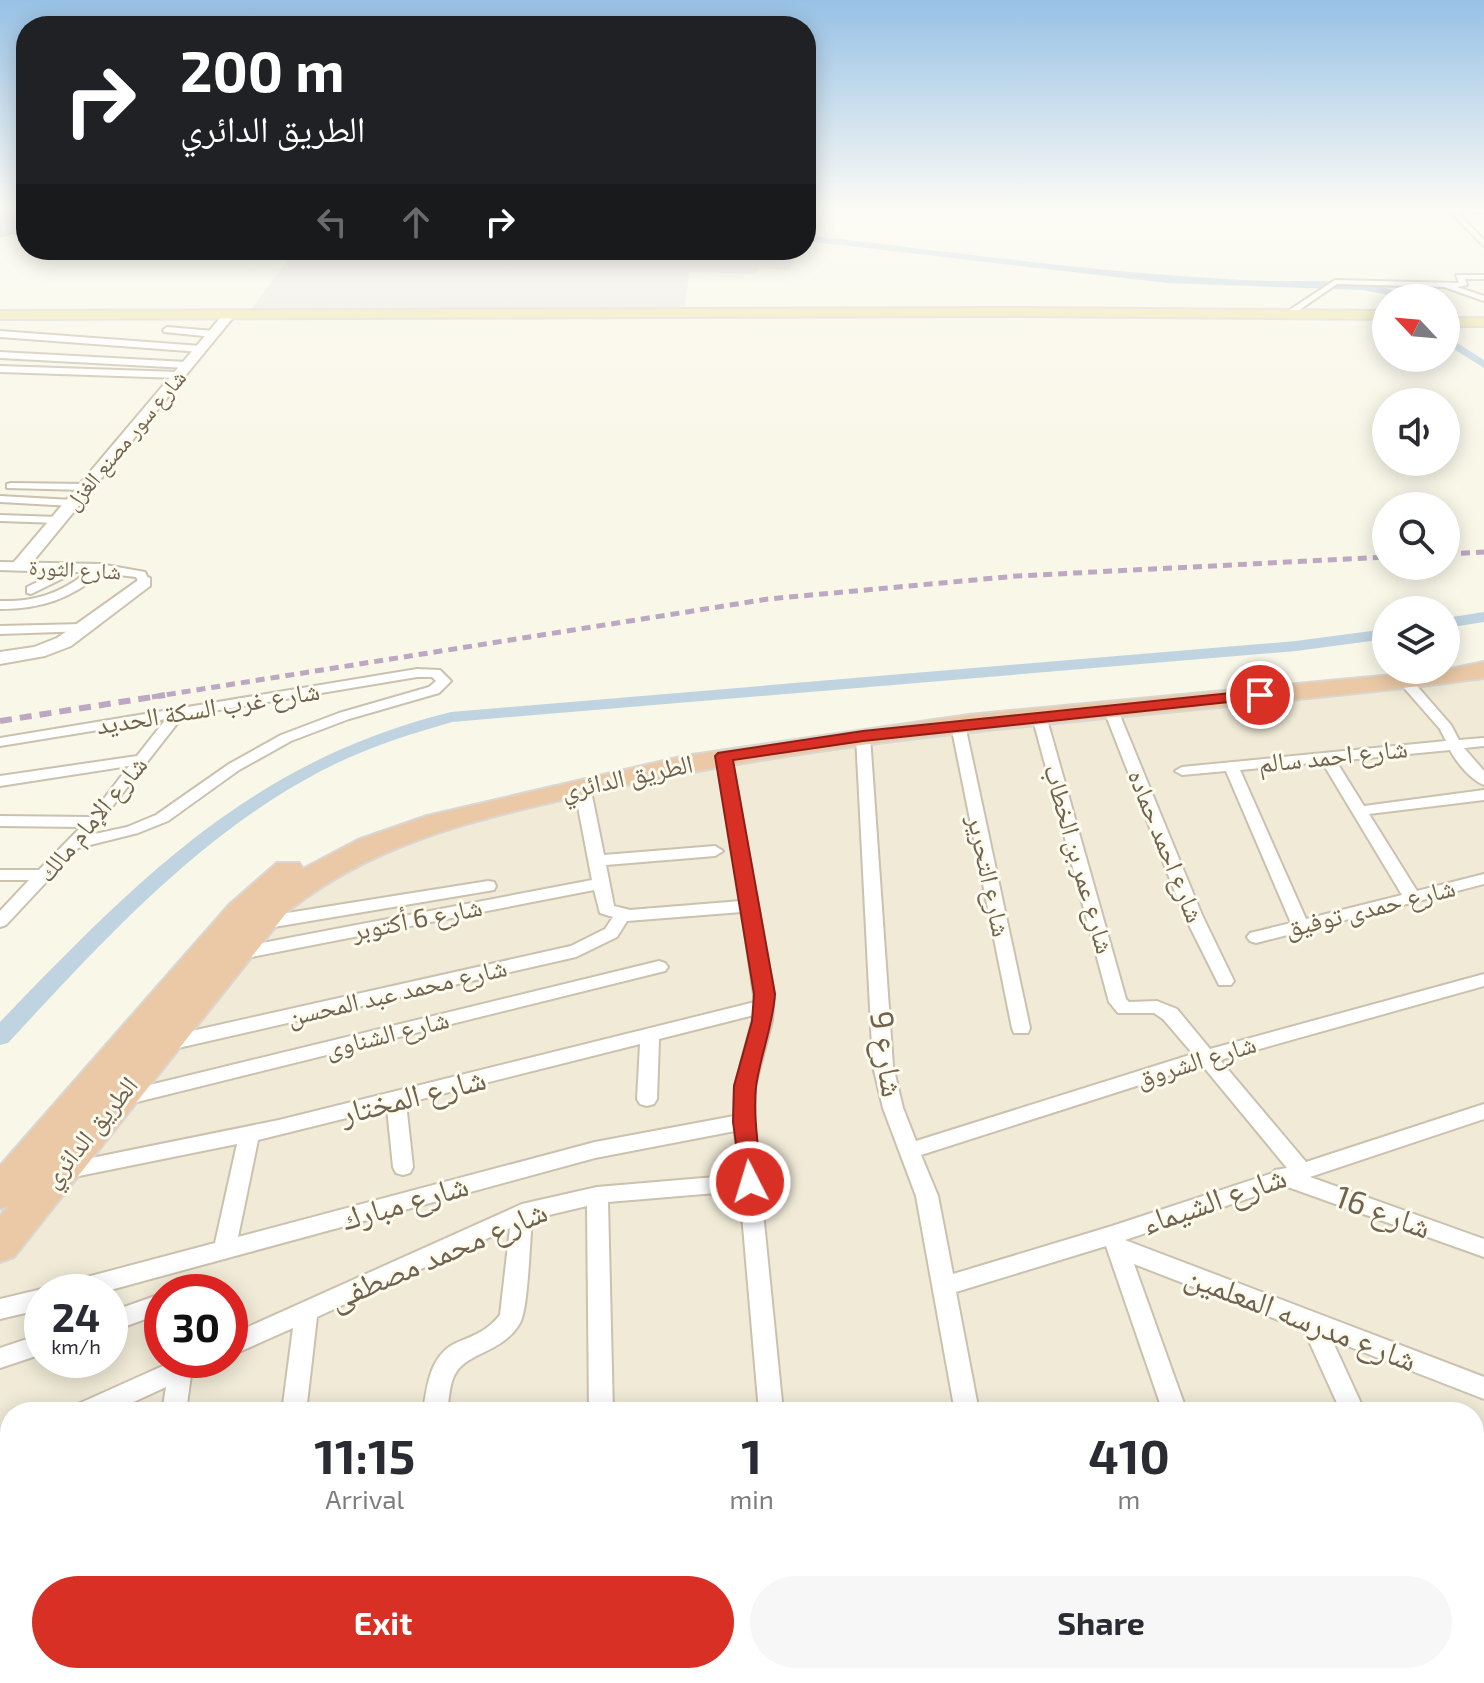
<!DOCTYPE html>
<html lang="en">
<head>
<meta charset="utf-8">
<style>
  :root { --surface:#fff; --page:#f7f7f7; --text:#2b2b33; --muted:#7c7c81; --accent:#d93025 }
  body { margin:0; font-family:"Exo 2","Noto Naskh Arabic",sans-serif; background:var(--page); color:var(--text); height:100vh; display:flex; flex-direction:column; font-size:30px; white-space:nowrap }
  * { box-sizing:border-box; margin:0 }
  p { font-size:26px; color:var(--muted) }
  .icon { flex:none; width:44px; height:44px; fill:none; stroke:currentColor; stroke-width:2; stroke-linecap:round; stroke-linejoin:round }
  .map { position:relative; flex:1; overflow:hidden }
  .details { position:absolute; left:0px; top:1402px; width:1484px; height:282px; display:flex; flex-direction:column; background:var(--surface); border-radius:32px 32px 0 0; box-shadow:0 4px 20px #0003 }
  .details>* { flex:none }
  .banner { position:absolute; left:16px; top:16px; width:800px; height:244px; border-radius:32px; box-shadow:0 4px 20px #0003; background:#202124; color:#fff; overflow:hidden }
  .needle { width:52px; rotate:296deg }
  .fabs { position:absolute; left:1372px; top:284px; display:grid; gap:16px }
  .fabs a { display:grid; place-items:center; width:88px; height:88px; border-radius:50%; background:var(--surface); box-shadow:0 4px 20px #0003; font-size:40px }
  .speed { position:absolute; left:24px; top:1274px; display:flex; gap:16px; font-size:40px; font-weight:700; text-align:center }
  .speed>* { display:grid; place-content:center; width:104px; height:104px; border-radius:50%; background:var(--surface); box-shadow:0 4px 20px #0003; line-height:1 }
  .speed small { font-size:20px; font-weight:400 }
  .speed .limit { border:12px solid #d22; background:#fff; color:#111 }
  .pin { position:absolute; display:grid; place-items:center; width:68px; height:68px; color:#fff; margin:-34px; border:4px solid #fff; border-radius:50%; box-shadow:0 2px 8px #0007 }
  .me { position:absolute; width:88px; margin:-44px; rotate:355deg; stroke-linejoin:round; filter:drop-shadow(0 0 6px #0008) }
  .turn { display:flex; align-items:center; gap:28px; height:168px; padding:0 32px; font-size:36px }
  .turn .icon { width:104px; height:104px; stroke-width:2.5 }
  .turn b { display:block; font-size:56px; line-height:68px }
  .lanes { display:flex; align-items:center; height:76px; padding:0 32px; background:#0003; justify-content:center; gap:40px; direction:ltr }
  .lanes .off { opacity:.35 }
  .eta { display:flex; justify-content:space-evenly; align-items:center; height:136px; text-align:center }
  .eta b { font-size:48px; font-weight:700; line-height:56px }
  .action { display:flex; gap:16px; margin-top:auto; padding:16px 32px }
  .action a { flex:1; height:92px; border-radius:48px; background:var(--accent); color:#fff; font-size:32px; font-weight:700; line-height:92px; text-align:center }
  .action a+a { background:var(--page); color:var(--text) }
  .map>svg:first-child { display:block }
  .residential { fill:#f0ead7; fill-rule:evenodd }
  .industrial { fill:#eae8e1 }
  .water { fill:#bfd4e0; stroke:#a6c0d1; stroke-width:2 }
  .lines { fill:none; stroke-linecap:round; stroke-linejoin:round }
  .canal { fill:#bfd4e0; fill-rule:evenodd }
  .street-casing { stroke:#cac1af; stroke-width:4 }
  .secondary-casing { stroke:#ccc2ad; stroke-width:4 }
  .primary-casing { stroke:#dad6d1; stroke-width:4 }
  .highway-casing { stroke:#dad6d1; stroke-width:4 }
  .street { fill:#fff; fill-rule:evenodd }
  .secondary { fill:#fff; fill-rule:evenodd }
  .primary { fill:#efe5a9; fill-rule:evenodd }
  .highway { fill:#ebc9a7; fill-rule:evenodd }
  .rail-far1 { stroke:#bca8c2; stroke-width:5; stroke-dasharray:9 6; stroke-linecap:butt }
  .rail { stroke:#bca8c2; stroke-width:6; stroke-dasharray:12 8; stroke-linecap:butt }
  .route { fill:#d93025; stroke:#8d1f18; stroke-width:2 }
  .labels { text-anchor:middle; stroke-width:6; stroke-linejoin:round; paint-order:stroke }
  .far-street-label { font-size:22px; fill:#70624f; stroke:#fdfaee }
  .street-label { font-size:26px; fill:#70624f; stroke:#fdfaee }
  .near-street-label { font-size:32px; fill:#70624f; stroke:#fdfaee }
</style>
</head>
<body>
<div class="map">
<svg width="1484" height="1683" viewBox="0 0 1484 1683">
  <rect width="100%" height="100%" fill="#f9f7e8"/>
  <path class="residential" d="M 1484,665 L 1484,1683 L 0,1683 L 0,1224 L 293,878 L 348,844 L 471,804 L 686,758 L 851,731 L 1387,678 ZM 42,1292 L 110,1292 L 110,1360 L 42,1360 ZM 162,1292 L 230,1292 L 230,1360 L 162,1360 ZM 10,1412 L 1474,1412 L 1474,1674 L 10,1674 Z"/>
  <path class="industrial" d="M 282,250 L 799,250 L 790,270 L 760,268 L 754,274 L 689,272 L 685,308 L 251,309 L 288,260 Z"/>
  <path class="water" d="M 0,209 L 26,209 L 26,236 L 12,233 L 0,237 Z"/>
  <g class="lines">
    <path class="canal" d="M 806,235 C 960,253 1114,275 1269,281 C 1303,282 1381,276 1406,298 L 1362,290 L 1167,283 L 806,241 Z
      M 1446,336 L 1484,360 L 1484,368 L 1446,344 Z
      M 1484,612 L 1484,622 L 1446,628 L 1446,618 Z
      M 1386,629 L 1386,639 L 1296,651 L 452,722 C 407,735 363,749 321,771 C 197,836 102,942 8,1043 L 0,1045 L 0,1022 C 137,880 252,761 451,712 L 1296,641 Z"/>
    <g class="street-casing">
      <path id="street" d="M 1447,209 L 1484,209 L 1484,212 L 1456,211 L 1484,240 L 1484,246 Z
        M 1456,275 L 1484,275 L 1484,279 L 1465,279 L 1467,285 L 1457,287 L 1484,296 L 1484,301 L 1444,287 L 1337,284 L 1289,317 L 1282,315 L 1335,280 L 1459,283 Z
        M 167,327 L 214,331 L 218,334 L 214,337 L 164,332 L 163,330 Z
        M 0,331 L 201,346 L 205,349 L 201,352 L 0,337 Z
        M 0,352 L 187,362 L 192,365 L 187,368 L 0,358 Z
        M 0,366 L 178,372 L 183,375 L 178,378 L 0,372 Z
        M 11,483 L 86,484 L 91,487 L 86,490 L 7,488 L 7,484 Z
        M 0,496 L 72,500 L 78,503 L 72,506 L 0,502 Z
        M 0,515 L 58,517 L 64,520 L 58,523 L 0,521 Z
        M 0,562 L 100,564 L 145,572 L 150,582 L 144,586 L 140,585 L 136,577 L 101,573 C 71,599 40,609 0,609 L 0,601 C 34,602 60,594 87,572 L 76,572 L 31,594 L 27,593 L 27,587 L 58,572 L 0,570 Z
        M 83,624 L 89,628 L 88,631 L 0,634 L 0,626 Z
        M 417,669 L 440,670 L 451,681 L 439,693 L 349,719 L 291,741 L 239,770 L 168,821 L 138,833 L 78,848 L 6,925 L 0,927 L 0,911 L 29,880 L 0,880 L 0,870 L 39,870 L 81,827 L 0,826 L 0,816 L 90,817 L 129,766 L 0,786 L 0,776 L 137,756 L 166,719 L 0,746 L 0,738 ZM 417,677 L 432,677 L 436,681 L 429,687 L 339,713 L 281,735 L 229,764 L 156,815 L 127,827 L 90,835 L 183,716 Z
        M 1405,677 L 1410,678 L 1451,725 L 1459,740 L 1484,738 L 1484,746 L 1464,748 L 1484,771 L 1484,785 C 1470,779 1457,763 1450,750 L 1336,761 L 1364,806 L 1484,790 L 1484,800 L 1369,814 L 1417,891 L 1484,874 L 1484,884 L 1256,943 L 1250,941 L 1247,937 L 1250,933 L 1291,923 L 1226,771 L 1182,775 L 1175,771 L 1182,767 L 1446,741 L 1440,729 L 1398,681 ZM 1322,762 L 1402,895 L 1306,919 L 1240,770 Z
        M 1110,704 L 1117,708 L 1202,915 L 1234,981 L 1231,985 L 1219,985 L 1184,915 L 1103,708 Z
        M 1039,712 L 1046,716 L 1126,999 L 1129,1002 L 1157,1001 L 1177,1009 L 1210,1049 L 1484,974 L 1484,986 L 1220,1060 L 1306,1162 L 1484,1104 L 1484,1119 L 1310,1177 L 1484,1239 L 1484,1257 L 1285,1186 L 1125,1240 L 1484,1377 L 1484,1399 L 1332,1340 L 1365,1412 L 1341,1412 L 1304,1330 L 1134,1264 L 1187,1412 L 1163,1412 L 1106,1246 L 956,1292 L 979,1412 L 955,1412 L 916,1196 L 883,1108 L 873,1066 L 856,736 L 858,733 L 863,732 L 870,736 L 893,1066 L 903,1108 L 916,1141 L 1193,1054 L 1163,1019 L 1154,1013 L 1118,1013 L 1109,1002 L 1032,716 ZM 1202,1065 L 1287,1168 L 1275,1170 L 1273,1173 L 1112,1226 L 953,1274 L 938,1196 L 921,1155 Z
        M 958,721 L 965,725 L 1030,1028 L 1028,1033 L 1014,1033 L 1012,1028 L 951,725 Z
        M 724,752 L 731,756 L 774,994 L 772,1021 L 755,1086 L 754,1122 L 783,1412 L 759,1412 L 740,1191 L 608,1202 L 613,1412 L 589,1412 L 587,1206 L 532,1219 C 530,1239 528,1310 520,1323 C 502,1354 466,1351 454,1376 C 449,1387 449,1400 447,1412 L 423,1412 C 427,1385 430,1354 458,1342 C 476,1335 488,1330 500,1315 L 510,1228 L 317,1317 L 306,1412 L 282,1412 L 293,1328 L 230,1356 L 230,1335 L 522,1204 L 597,1187 L 739,1175 L 735,1131 L 595,1158 L 103,1292 L 57,1292 L 60,1285 L 68,1282 L 215,1243 L 237,1144 L 64,1179 L 57,1177 L 54,1171 L 57,1165 L 279,1120 L 755,1002 L 742,912 L 627,921 L 617,937 L 576,957 L 165,1051 L 158,1049 L 156,1044 L 158,1039 L 165,1037 L 571,946 L 605,929 L 613,917 L 600,913 L 594,890 L 236,960 L 230,958 L 227,954 L 230,950 L 236,948 L 592,880 L 574,786 L 582,781 L 590,786 L 604,855 L 715,846 L 723,851 L 715,856 L 606,865 L 614,906 L 630,910 L 741,901 L 717,756 ZM 754,1015 L 735,1086 L 734,1116 L 595,1142 L 238,1237 L 258,1140 L 387,1108 L 393,1167 L 396,1173 L 403,1175 L 410,1173 L 413,1167 L 406,1103 L 640,1044 L 637,1099 L 640,1104 L 647,1106 L 654,1104 L 657,1099 L 659,1039 Z
        M 488,881 L 494,882 L 496,886 L 494,890 L 262,929 L 253,923 L 262,917 Z
        M 659,961 L 665,963 L 668,967 L 665,971 L 125,1105 L 118,1103 L 115,1098 L 118,1093 L 125,1091 Z
        M 42,1289 L 49,1292 L 42,1292 L 42,1309 L 0,1319 L 0,1299 Z
        M 158,1295 L 162,1297 L 162,1313 L 110,1332 L 110,1312 Z
        M 42,1334 L 42,1354 L 0,1368 L 0,1348 Z
        M 176,1360 L 212,1360 L 208,1367 L 191,1375 L 186,1412 L 162,1412 L 166,1387 L 112,1412 L 75,1412 L 78,1404 Z
        M 10,1436 L 10,1460 L 0,1464 L 0,1440 Z
        M 10,1647 L 10,1674 L 21,1674 L 19,1683 L 0,1683 L 0,1652 Z
        M 1474,1662 L 1479,1664 L 1484,1683 L 1459,1683 L 1455,1674 L 1474,1674 Z
        M 121,1674 L 149,1674 L 148,1683 L 120,1683 Z
        M 251,1674 L 279,1674 L 278,1683 L 250,1683 Z
        M 403,1674 L 431,1674 L 431,1683 L 403,1683 Z
        M 592,1674 L 620,1674 L 620,1683 L 592,1683 Z
        M 781,1674 L 809,1674 L 810,1683 L 782,1683 Z
        M 1002,1674 L 1030,1674 L 1032,1683 L 1004,1683 Z
        M 1253,1674 L 1281,1674 L 1284,1683 L 1256,1683 Z"/>
    </g>
    <g class="secondary-casing">
      <path id="secondary" d="M 226,311 L 236,314 L 26,570 L 14,570 L 14,562 Z
        M 144,576 L 150,578 L 150,586 L 71,646 L 45,656 L 0,664 L 0,652 L 34,647 L 57,638 Z"/>
    </g>
    <g class="primary-casing">
      <path id="primary" d="M 1021,308 L 1386,311 L 1386,319 L 1021,316 L 0,319 L 0,311 Z
        M 1446,318 L 1484,318 L 1484,326 L 1446,326 Z"/>
    </g>
    <g class="highway-casing">
      <path id="highway" d="M 1484,662 L 1484,678 L 1437,684 C 1154,718 867,729 587,794 C 479,819 375,841 287,912 L 14,1257 L 0,1262 L 0,1216 L 8,1206 L 0,1209 L 0,1166 L 229,905 L 277,863 L 299,863 L 303,869 L 358,840 L 427,816 L 685,756 L 969,715 L 1446,670 Z"/>
    </g>
    <use href="#street" class="street"/>
    <use href="#secondary" class="secondary"/>
    <use href="#primary" class="primary"/>
    <use href="#highway" class="highway"/>
    <path class="rail-far1" d="M 1446,554 L 1484,552
      M 152,697 L 768,599 L 1017,576 L 1386,557"/>
    <path class="rail" d="M 0,721 L 165,695"/>
  </g>
  <linearGradient id="sky" x2="0" y2="1"><stop stop-color="#97c1e5"/><stop offset="0.47" stop-color="#fcfbf5"/><stop offset="1" stop-color="#fcfbf5" stop-opacity="0"/></linearGradient>
  <rect width="1484" height="444" fill="url(#sky)"/>
  <path class="route" d="M 1260,690 L 1268,695 L 1266,698 L 863,741 L 733,760 L 775,994 C 773,1026 760,1056 756,1087 C 753,1118 759,1151 762,1182 L 758,1188 L 742,1188 L 733,1122 L 734,1086 L 752,1021 L 754,994 L 715,756 L 718,753 L 863,731 Z"/>
  <g class="labels">
    <g class="far-street-label">
      <text transform="translate(125 440) rotate(-50)" y="8">شارع سور مصنع الغزل</text>
      <text transform="translate(75 569) rotate(3)" y="8">شارع الثورة</text>
    </g>
    <g class="street-label">
      <text transform="translate(208 708) rotate(-9)" y="9">شارع غرب السكة الحديد</text>
      <text transform="translate(1333 756) rotate(-6)" y="9">شارع احمد سالم</text>
      <text transform="translate(627 777) rotate(-12)" y="9">الطريق الدائري</text>
      <text transform="translate(92 819) rotate(-50)" y="9">شارع الإمام مالك</text>
      <text transform="translate(1166 846) rotate(68)" y="9">شارع احمد حماده</text>
      <text transform="translate(1079 859) rotate(74)" y="9">شارع عمر بن الخطاب</text>
      <text transform="translate(989 876) rotate(78)" y="9">شارع التحرير</text>
      <text transform="translate(1370 908) rotate(-14)" y="9">شارع حمدى توفيق</text>
      <text transform="translate(417 919) rotate(-11)" y="9">شارع 6 أكتوبر</text>
      <text transform="translate(397 992) rotate(-13)" y="9">شارع محمد عبد المحسن</text>
      <text transform="translate(387 1034) rotate(-14)" y="9">شارع الشناوى</text>
      <text transform="translate(1196 1061) rotate(-17)" y="9">شارع الشروق</text>
      <text transform="translate(90 1132) rotate(-51)" y="9">الطريق الدائري</text>
    </g>
    <g class="near-street-label">
      <text transform="translate(887 1054) rotate(82)" y="11">شارع 9</text>
      <text transform="translate(413 1096) rotate(-14)" y="11">شارع المختار</text>
      <text transform="translate(1214 1200) rotate(-19)" y="11">شارع الشيماء</text>
      <text transform="translate(405 1202) rotate(-16)" y="11">شارع مبارك</text>
      <text transform="translate(1383 1212) rotate(20)" y="11">شارع 16</text>
      <text transform="translate(438 1255) rotate(-23)" y="11">شارع محمد مصطفى</text>
      <text transform="translate(1301 1318) rotate(21)" y="11">شارع مدرسه المعلمين</text>
    </g>
  </g>
</svg>
<div class="fabs">
<a><svg class="needle" viewBox="-14 -14 28 28"><path d="M0-13l5 13h-10z" fill="#e53935"/><path d="M0 13l5-13h-10z" fill="#7c7c81"/></svg></a>
<a><svg class="icon" aria-label="sound" viewBox="0 0 24 24"><path d="M4 9h4l5-4v14l-5-4H4zM17 9q2 3 0 6"/></svg></a>
<a><svg class="icon" aria-label="search" viewBox="0 0 24 24"><circle cx="10" cy="10" r="6"/><path d="M15 15l6 6"/></svg></a>
<a><svg class="icon" aria-label="layers" viewBox="0 0 24 24"><path d="M12 4l9 5-9 5-9-5zM3 14l9 5 9-5"/></svg></a>
</div>
<div class="speed"><div>24<small>km/h</small></div><div class="limit">30</div></div>
<div class="pin" style="left:1260px;top:695px;background:#d93025"><svg class="icon" aria-label="arrive" viewBox="0 0 24 24"><path d="M6 21V4h12l-3 4 3 4H6"/></svg></div>
<svg class="me" style="left:750px;top:1182px" viewBox="-20 -20 40 40"><circle r="17" fill="#d93025" stroke="#fff" stroke-width="3"/><path d="M0-11L8 9 0 5-8 9z" fill="#fff"/></svg>
<div class="banner">
<div class="turn"><svg class="icon" aria-label="right" viewBox="0 0 24 24"><path d="M7 20v-9h11M14 6l5 5-5 5"/></svg><div><b>200 m</b>الطريق الدائري</div></div>
<div class="lanes"><svg class="icon off" aria-label="left" viewBox="0 0 24 24"><path d="M17 20v-9H6M10 6l-5 5 5 5"/></svg><svg class="icon off" aria-label="ahead" viewBox="0 0 24 24"><path d="M12 20V5M6 11l6-6 6 6"/></svg><svg class="icon" aria-label="right" viewBox="0 0 24 24"><path d="M7 20v-9h11M14 6l5 5-5 5"/></svg></div>
</div>
<section class="details">
<div class="eta">
<div><b>11:15</b><p>Arrival</p></div>
<div><b>1</b><p>min</p></div>
<div><b>410</b><p>m</p></div>
</div>
<div class="action"><a>Exit</a><a>Share</a></div>
</section>
</div>
</body>
</html>
